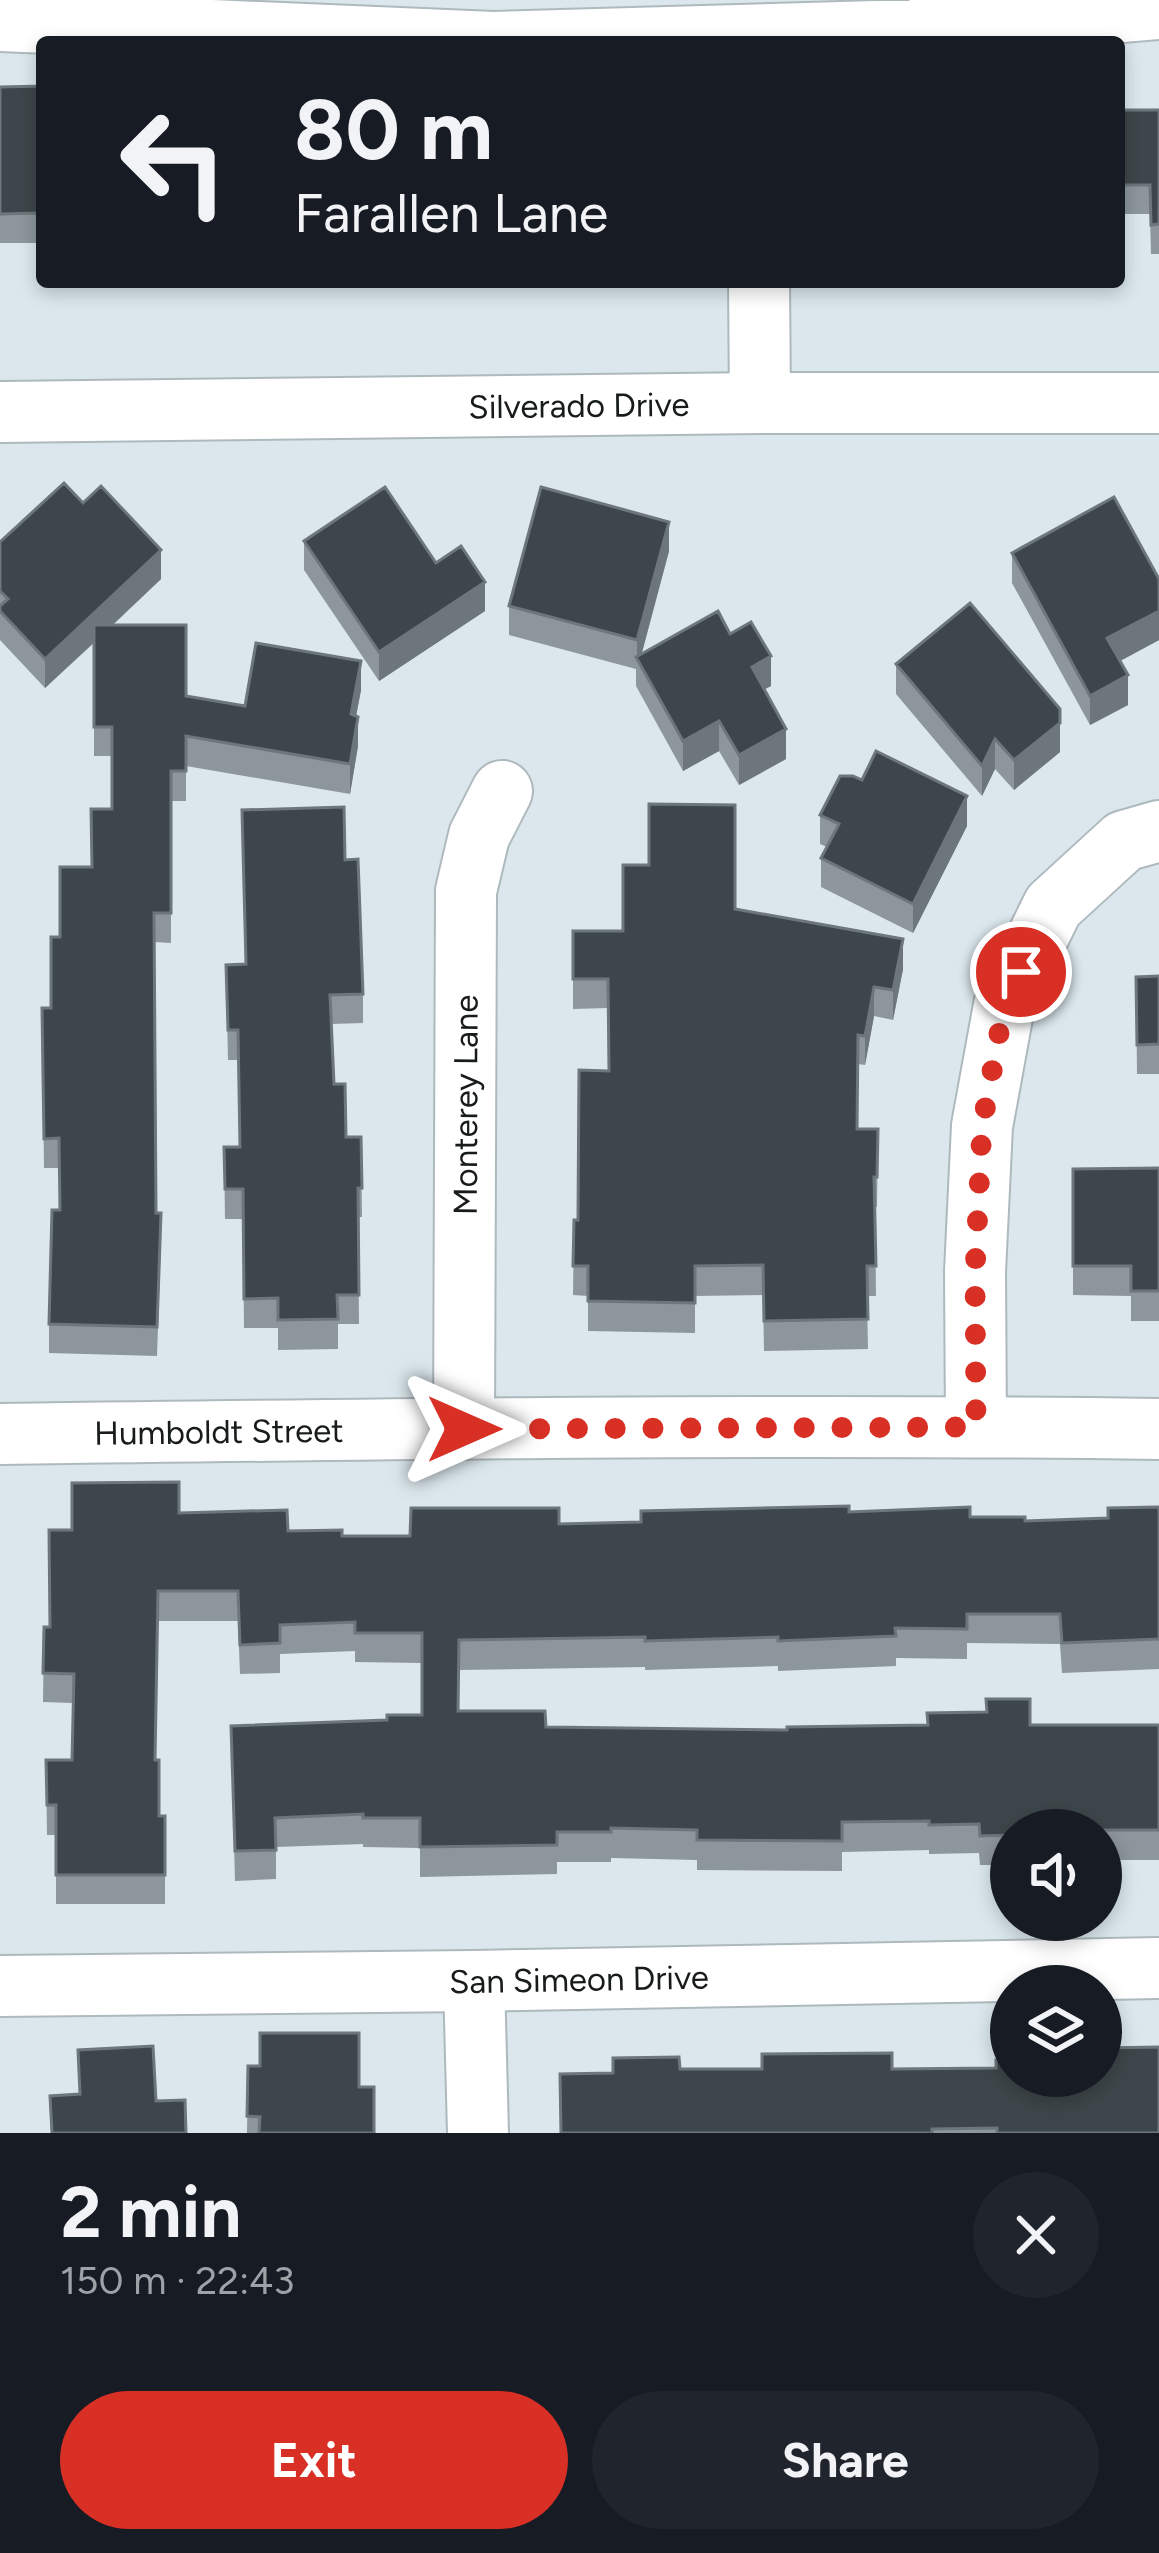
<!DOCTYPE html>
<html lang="en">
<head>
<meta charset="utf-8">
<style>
  :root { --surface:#171b24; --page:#20242c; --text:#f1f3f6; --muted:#9ea1a6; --accent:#d93025 }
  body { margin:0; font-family:Figtree,sans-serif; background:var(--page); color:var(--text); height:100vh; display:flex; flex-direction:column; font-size:45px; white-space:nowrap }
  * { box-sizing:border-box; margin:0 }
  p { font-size:39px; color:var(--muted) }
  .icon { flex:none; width:66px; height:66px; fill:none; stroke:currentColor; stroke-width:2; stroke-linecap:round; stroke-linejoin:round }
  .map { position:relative; height:2133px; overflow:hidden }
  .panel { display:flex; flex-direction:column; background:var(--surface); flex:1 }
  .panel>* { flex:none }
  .guide { position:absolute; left:36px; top:36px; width:1089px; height:252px; border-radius:12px; box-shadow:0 6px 18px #0003; background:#171b24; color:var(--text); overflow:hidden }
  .fabs { position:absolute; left:990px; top:1809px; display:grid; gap:24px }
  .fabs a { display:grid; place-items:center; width:132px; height:132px; border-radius:50%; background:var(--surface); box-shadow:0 6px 18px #0003; font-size:60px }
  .pin { position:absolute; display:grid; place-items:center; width:102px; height:102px; color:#fff; margin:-51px; border:6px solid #fff; border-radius:50%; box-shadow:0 3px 12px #0007 }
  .me { position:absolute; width:132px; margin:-66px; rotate:90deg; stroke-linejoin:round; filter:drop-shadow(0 0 9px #0008) }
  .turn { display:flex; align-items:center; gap:42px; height:252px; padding:0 60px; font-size:54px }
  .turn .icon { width:156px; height:156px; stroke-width:2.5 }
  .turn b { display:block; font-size:84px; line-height:102px }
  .round { display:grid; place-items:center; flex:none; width:126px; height:126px; border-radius:63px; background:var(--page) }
  .headline { display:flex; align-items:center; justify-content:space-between; height:204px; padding:0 60px }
  h1 { font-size:72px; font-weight:700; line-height:90px }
  .primary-button { display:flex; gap:24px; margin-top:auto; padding:24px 60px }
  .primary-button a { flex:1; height:138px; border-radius:72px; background:var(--accent); color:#fff; font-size:48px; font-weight:700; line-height:138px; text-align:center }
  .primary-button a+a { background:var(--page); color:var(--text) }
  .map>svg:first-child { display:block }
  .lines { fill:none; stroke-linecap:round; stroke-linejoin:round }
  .minor-casing { stroke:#aeb9be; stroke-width:64 }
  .minor { stroke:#fff; stroke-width:60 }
  .wall { fill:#8c969b }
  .shaded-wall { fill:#6c767b }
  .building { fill:#3d464a; stroke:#6c767b; stroke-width:3 }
  .route { stroke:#d93025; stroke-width:21; stroke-dasharray:0 37.8 }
  .labels { text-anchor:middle; stroke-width:12; stroke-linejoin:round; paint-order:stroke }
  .street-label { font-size:33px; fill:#171b1c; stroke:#dbe7ec }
</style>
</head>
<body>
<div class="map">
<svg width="1159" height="2133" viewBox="0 0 1159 2133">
  <rect width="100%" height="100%" fill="#dbe7ec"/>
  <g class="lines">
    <g class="minor-casing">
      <g id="minor">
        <path d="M 0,21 L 493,42 L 912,30 L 1159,9"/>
        <path d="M 759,282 L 760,403"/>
        <path id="s1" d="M 0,412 L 760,403 L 1159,403"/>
        <path d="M 976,1427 L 975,1272 L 982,1126 L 1004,1006 L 1053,906 L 1124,841 L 1159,831"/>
        <path id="s2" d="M 464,1429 L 466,891 L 479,836 L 502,791"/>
        <path id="s3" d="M 0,1434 C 386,1429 773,1424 1159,1429"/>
        <path d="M 474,1981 L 478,2133"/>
        <path id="s4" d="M 0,1986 L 474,1981 L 1159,1968"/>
      </g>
    </g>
    <use href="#minor" class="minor"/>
  </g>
  <path class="wall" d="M 1119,85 L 1121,110 L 1159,110 L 1159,254 L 1151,254 L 1150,214 L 1119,214 Z
    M 42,86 L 42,258 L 38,258 L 37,243 L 0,243 L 0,87 Z
    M 304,541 L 436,563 L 485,611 L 379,681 L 304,570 Z
    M 0,542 L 161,579 L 113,625 L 186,696 L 245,706 L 361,690 L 356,716 L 358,746 L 350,794 L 186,766 L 186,801 L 171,801 L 171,943 L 154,942 L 156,1213 L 161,1243 L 157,1356 L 49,1353 L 49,1324 L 60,1210 L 59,1168 L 44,1168 L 42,1008 L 51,1008 L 60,937 L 92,867 L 112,809 L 112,756 L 94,756 L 94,643 L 45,688 L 0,640 Z
    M 669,551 L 642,653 L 730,634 L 771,686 L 764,689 L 786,759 L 739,785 L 719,751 L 683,771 L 636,686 L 636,669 L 509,635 L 509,606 Z
    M 1012,553 L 1159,640 L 1120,661 L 1128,705 L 1090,725 L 1012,583 Z
    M 896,664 L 1060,752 L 1014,790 L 995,769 L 982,796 L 896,694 Z
    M 820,815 L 967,826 L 913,933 L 821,887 L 821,858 L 827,847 L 820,844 Z
    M 345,860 L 363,994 L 363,1023 L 331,1024 L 334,1084 L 346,1137 L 361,1137 L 362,1217 L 358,1217 L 359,1324 L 338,1324 L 338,1349 L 278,1350 L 278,1328 L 244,1328 L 243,1219 L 225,1219 L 224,1147 L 240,1147 L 238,1060 L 228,1060 L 226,965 L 245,964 Z
    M 735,909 L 903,969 L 893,1020 L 874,1016 L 865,1065 L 858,1064 L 857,1129 L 878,1129 L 877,1207 L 875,1207 L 876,1296 L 867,1296 L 868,1349 L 764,1351 L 763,1295 L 695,1296 L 695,1333 L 588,1331 L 588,1296 L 573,1295 L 574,1220 L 578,1220 L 609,1071 L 608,1008 L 573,1009 L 573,931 L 623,931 Z
    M 1159,976 L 1159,1074 L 1137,1074 L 1136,977 Z
    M 1159,1168 L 1159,1321 L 1131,1321 L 1131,1296 L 1073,1295 L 1073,1169 Z
    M 1159,1507 L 1159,1669 L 1062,1673 L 1060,1644 L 967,1643 L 967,1659 L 896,1658 L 896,1666 L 778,1671 L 778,1666 L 645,1670 L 645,1667 L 459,1670 L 458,1711 L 546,1727 L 787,1730 L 1159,1725 L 1159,1860 L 1101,1860 L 1101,1830 L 1011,1830 L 1011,1865 L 980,1865 L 979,1853 L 929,1854 L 929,1850 L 842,1852 L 842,1871 L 697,1870 L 697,1860 L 611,1858 L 611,1862 L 557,1862 L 557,1874 L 420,1877 L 420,1848 L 363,1847 L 363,1844 L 276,1847 L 276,1879 L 235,1881 L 231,1726 L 387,1720 L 422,1715 L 422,1663 L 355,1662 L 355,1651 L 280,1654 L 280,1673 L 240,1674 L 238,1621 L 158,1621 L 155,1760 L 159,1816 L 165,1816 L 165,1904 L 56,1904 L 56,1835 L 47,1835 L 46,1760 L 72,1760 L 73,1703 L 43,1702 L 44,1627 L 49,1627 L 72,1530 L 179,1513 L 288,1531 L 342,1536 L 410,1536 L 559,1524 L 641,1522 L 849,1512 L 1025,1521 L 1108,1518 Z
    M 248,2066 L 359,2087 L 374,2133 L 247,2133 Z
    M 680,2069 L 892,2069 L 1159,2133 L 560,2133 L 613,2073 Z"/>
  <path class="shaded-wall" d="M 669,522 L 669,551 L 639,663 L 637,659 L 637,640 Z
    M 161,550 L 161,579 L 45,688 L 45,659 Z
    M 485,582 L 485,611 L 379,681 L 379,652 Z
    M 1159,611 L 1159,640 L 1107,668 L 1107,638 Z
    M 771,656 L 771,686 L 752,696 L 752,667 Z
    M 361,661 L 361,690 L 351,743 L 351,714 Z
    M 1128,675 L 1128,705 L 1090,725 L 1090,696 Z
    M 358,717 L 358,746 L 350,794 L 350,764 Z
    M 719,721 L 719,751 L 683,771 L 683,741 Z
    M 1060,723 L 1060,752 L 1014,790 L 1014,760 Z
    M 786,729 L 786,759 L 739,785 L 739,755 Z
    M 995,739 L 995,769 L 982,796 L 982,766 Z
    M 967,796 L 967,826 L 913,933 L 913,904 Z
    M 903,939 L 903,969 L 893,1020 L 893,990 Z
    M 874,987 L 874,1016 L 865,1065 L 865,1036 Z"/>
  <path class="building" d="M 1119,85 L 1121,110 L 1159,110 L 1159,224 L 1151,225 L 1150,185 L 1119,185 Z
    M 42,86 L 42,229 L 38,229 L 37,213 L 0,214 L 0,87 Z
    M 64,483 L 83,503 L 101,486 L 161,550 L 45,659 L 0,611 L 0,606 L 8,599 L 0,591 L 0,542 Z
    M 385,487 L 436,563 L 461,546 L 485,582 L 379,652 L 304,541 Z
    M 541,487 L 669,522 L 637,640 L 509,606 Z
    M 1114,497 L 1159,579 L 1159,611 L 1107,638 L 1128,675 L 1090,696 L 1012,553 Z
    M 970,603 L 1060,709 L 1060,723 L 1014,760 L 995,739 L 982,766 L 896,664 Z
    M 718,611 L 730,634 L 751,622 L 771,656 L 752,667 L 786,729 L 739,755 L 719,721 L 683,741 L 636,657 Z
    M 94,625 L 186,625 L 186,696 L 245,706 L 256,643 L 361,661 L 351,714 L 358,717 L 350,764 L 186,736 L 186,771 L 171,771 L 171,913 L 154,913 L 156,1213 L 161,1213 L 157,1327 L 49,1324 L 52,1210 L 60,1210 L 59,1138 L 44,1139 L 42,1008 L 51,1008 L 51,937 L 60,937 L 60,867 L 92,867 L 91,809 L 112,809 L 112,727 L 94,727 Z
    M 876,751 L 967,796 L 913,904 L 821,858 L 839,824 L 820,815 L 840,776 L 853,776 L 862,780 Z
    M 649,804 L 735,805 L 735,909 L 903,939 L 893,990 L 874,987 L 865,1036 L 858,1035 L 857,1129 L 878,1129 L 877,1177 L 874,1177 L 876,1266 L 867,1266 L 868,1319 L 764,1321 L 763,1265 L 695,1266 L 695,1303 L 588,1301 L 588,1266 L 573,1266 L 574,1220 L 578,1220 L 579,1070 L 609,1071 L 608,979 L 573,979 L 573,931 L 623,931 L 623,865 L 649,865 Z
    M 344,807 L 345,860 L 358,859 L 363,994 L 330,995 L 334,1084 L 345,1084 L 346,1137 L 361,1137 L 362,1188 L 358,1188 L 359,1295 L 337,1295 L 338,1319 L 278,1320 L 278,1298 L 244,1299 L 243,1189 L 225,1189 L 224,1147 L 240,1147 L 238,1030 L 228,1030 L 226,965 L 246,964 L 242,810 Z
    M 1159,976 L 1159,1044 L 1137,1045 L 1136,977 Z
    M 1159,1168 L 1159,1291 L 1131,1291 L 1131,1266 L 1073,1266 L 1073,1169 Z
    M 179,1482 L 179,1513 L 287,1510 L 288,1531 L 342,1530 L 342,1536 L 410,1536 L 411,1508 L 559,1508 L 559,1524 L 641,1522 L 641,1511 L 849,1506 L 849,1512 L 970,1507 L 970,1517 L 1025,1517 L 1025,1521 L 1108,1518 L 1108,1508 L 1159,1507 L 1159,1639 L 1062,1643 L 1060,1614 L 967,1614 L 967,1629 L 895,1628 L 896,1636 L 778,1641 L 778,1637 L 645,1641 L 645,1637 L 459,1640 L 458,1711 L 545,1711 L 546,1727 L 787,1730 L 787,1727 L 928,1725 L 927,1713 L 987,1712 L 986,1699 L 1030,1699 L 1030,1725 L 1159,1725 L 1159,1830 L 1011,1830 L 1011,1835 L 980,1836 L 979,1824 L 929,1825 L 929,1821 L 842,1822 L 842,1841 L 697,1840 L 697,1830 L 611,1828 L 611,1832 L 557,1832 L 557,1845 L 420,1847 L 420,1818 L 363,1818 L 363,1814 L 275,1818 L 276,1850 L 235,1851 L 231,1726 L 387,1720 L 387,1715 L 422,1715 L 422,1633 L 355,1633 L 355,1622 L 280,1625 L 280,1643 L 240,1645 L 238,1591 L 158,1591 L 155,1760 L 159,1760 L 159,1816 L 165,1816 L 165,1875 L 56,1875 L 56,1805 L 47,1805 L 46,1760 L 72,1760 L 74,1674 L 43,1673 L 44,1627 L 50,1627 L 49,1530 L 72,1530 L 72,1483 Z
    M 260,2033 L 359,2033 L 359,2087 L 374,2087 L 374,2133 L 259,2133 L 260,2117 L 247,2116 L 248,2066 L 260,2066 Z
    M 153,2046 L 156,2101 L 185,2100 L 186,2133 L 52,2133 L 50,2096 L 80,2094 L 78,2050 Z
    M 1159,2047 L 1159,2133 L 997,2133 L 997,2128 L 932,2129 L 932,2133 L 561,2133 L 560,2074 L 613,2073 L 613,2058 L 679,2057 L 680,2069 L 762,2069 L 762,2054 L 892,2053 L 892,2069 L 996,2068 L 996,2060 L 1011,2059 L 1011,2076 L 1101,2076 L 1101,2048 Z"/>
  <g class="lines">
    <path class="route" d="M 464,1429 L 976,1427 L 975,1272 L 982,1126 L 1004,1006 L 1021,972"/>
  </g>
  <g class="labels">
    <g class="street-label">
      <text dy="12" stroke="none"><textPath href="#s1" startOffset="579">Silverado Drive</textPath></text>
      <text dy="12" stroke="none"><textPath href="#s2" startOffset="324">Monterey Lane</textPath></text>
      <text dy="12" stroke="none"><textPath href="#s3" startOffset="219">Humboldt Street</textPath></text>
      <text dy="12" stroke="none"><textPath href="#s4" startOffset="579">San Simeon Drive</textPath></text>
    </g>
  </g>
</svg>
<div class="fabs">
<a><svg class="icon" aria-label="sound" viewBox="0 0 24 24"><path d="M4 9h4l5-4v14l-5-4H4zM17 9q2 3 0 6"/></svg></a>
<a><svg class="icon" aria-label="layers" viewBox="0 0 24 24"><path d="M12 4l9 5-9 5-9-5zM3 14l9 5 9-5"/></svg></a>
</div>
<div class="pin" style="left:1021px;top:972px;background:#d93025"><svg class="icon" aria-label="arrive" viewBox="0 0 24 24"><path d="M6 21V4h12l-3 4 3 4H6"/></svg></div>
<svg class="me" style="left:464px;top:1429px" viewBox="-20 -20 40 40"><path d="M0-17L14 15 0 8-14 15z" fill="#d93025" stroke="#fff" stroke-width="4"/></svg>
<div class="guide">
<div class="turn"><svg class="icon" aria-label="left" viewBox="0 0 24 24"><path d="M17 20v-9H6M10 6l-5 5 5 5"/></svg><div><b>80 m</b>Farallen Lane</div></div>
</div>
</div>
<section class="panel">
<div class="headline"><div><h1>2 min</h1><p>150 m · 22:43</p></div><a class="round"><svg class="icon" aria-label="close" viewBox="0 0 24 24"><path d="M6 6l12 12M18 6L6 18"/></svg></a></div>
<div class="primary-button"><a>Exit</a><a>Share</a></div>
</section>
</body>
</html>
